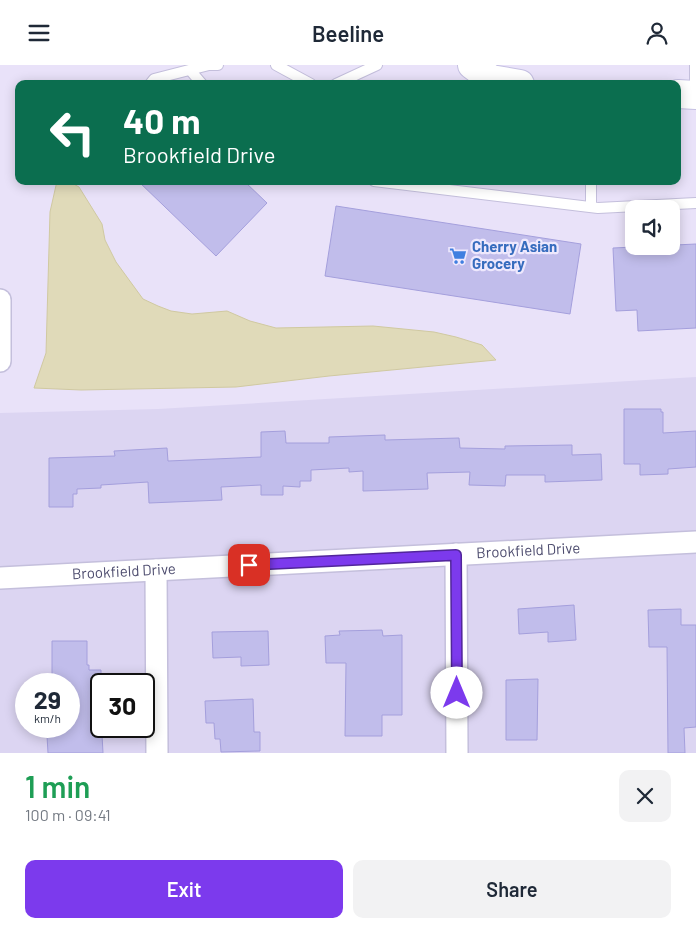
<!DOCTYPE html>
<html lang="en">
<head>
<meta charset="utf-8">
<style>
  :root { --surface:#fff; --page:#f2f2f3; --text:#1f2937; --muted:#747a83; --accent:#7c3aed }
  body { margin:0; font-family:Barlow,sans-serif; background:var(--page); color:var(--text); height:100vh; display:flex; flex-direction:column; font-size:19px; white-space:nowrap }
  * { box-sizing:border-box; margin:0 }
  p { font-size:16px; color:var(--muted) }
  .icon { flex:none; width:28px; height:28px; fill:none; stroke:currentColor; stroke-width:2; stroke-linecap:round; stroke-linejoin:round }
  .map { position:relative; height:688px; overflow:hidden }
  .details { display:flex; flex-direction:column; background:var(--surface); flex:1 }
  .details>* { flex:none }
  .top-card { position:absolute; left:15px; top:15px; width:666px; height:105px; border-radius:10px; box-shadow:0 2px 12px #0003; background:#0b6e4f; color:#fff; overflow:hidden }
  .tools { position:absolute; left:625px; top:135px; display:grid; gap:10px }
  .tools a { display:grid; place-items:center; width:55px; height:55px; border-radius:10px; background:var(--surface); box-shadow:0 2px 12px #0003; font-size:25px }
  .speed { position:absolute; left:15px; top:608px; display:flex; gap:10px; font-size:25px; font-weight:700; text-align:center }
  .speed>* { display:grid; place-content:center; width:65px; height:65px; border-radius:50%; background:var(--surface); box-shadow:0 2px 12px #0003; line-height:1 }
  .speed small { font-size:12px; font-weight:400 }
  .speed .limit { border:2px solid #111; border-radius:8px; background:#fff; color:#111 }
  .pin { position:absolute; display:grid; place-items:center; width:42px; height:42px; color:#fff; margin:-21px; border-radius:10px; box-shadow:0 2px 8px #0006 }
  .me { position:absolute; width:55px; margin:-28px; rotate:0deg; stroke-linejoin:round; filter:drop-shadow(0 0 4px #0008) }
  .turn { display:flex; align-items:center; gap:18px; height:105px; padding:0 25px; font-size:22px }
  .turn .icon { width:65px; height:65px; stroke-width:2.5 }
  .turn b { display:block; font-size:35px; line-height:42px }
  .round { display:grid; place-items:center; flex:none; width:52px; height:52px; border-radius:10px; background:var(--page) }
  .summary { display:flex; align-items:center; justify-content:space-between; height:85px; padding:0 25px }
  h1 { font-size:30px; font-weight:600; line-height:38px; color:#1e9e55 }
  .cta { display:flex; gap:10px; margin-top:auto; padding:10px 25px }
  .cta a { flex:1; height:58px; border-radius:10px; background:var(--accent); color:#fff; font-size:20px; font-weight:600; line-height:58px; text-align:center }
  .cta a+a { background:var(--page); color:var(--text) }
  header { display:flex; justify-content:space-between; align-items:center; height:65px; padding:0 25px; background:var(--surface); font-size:22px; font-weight:600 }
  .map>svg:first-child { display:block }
  .residential { fill:#dcd5f2; fill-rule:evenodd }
  .water { fill:#e0dab9; stroke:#d0c9a1 }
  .building { fill:#c1bdeb; stroke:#a49fdc }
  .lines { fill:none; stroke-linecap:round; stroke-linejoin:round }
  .lane-casing { stroke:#c4bfdc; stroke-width:12 }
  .street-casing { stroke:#c4bfdc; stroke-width:24 }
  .secondary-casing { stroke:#c5c0e2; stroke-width:30 }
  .lane { stroke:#fff; stroke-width:10 }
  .street { stroke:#fff; stroke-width:21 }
  .secondary { stroke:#fff; stroke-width:28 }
  .route-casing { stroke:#51269a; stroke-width:12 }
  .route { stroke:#7c3aed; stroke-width:9 }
  .labels { text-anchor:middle; stroke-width:4.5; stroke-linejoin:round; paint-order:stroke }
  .shop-label { font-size:15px; font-weight:bold; fill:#366cbe; stroke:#eee8fd; text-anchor:start }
  .street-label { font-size:15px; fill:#4d4c6e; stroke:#eee8fd }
</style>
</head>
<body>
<header><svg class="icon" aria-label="menu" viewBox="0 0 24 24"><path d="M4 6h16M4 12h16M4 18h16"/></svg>Beeline<svg class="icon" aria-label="person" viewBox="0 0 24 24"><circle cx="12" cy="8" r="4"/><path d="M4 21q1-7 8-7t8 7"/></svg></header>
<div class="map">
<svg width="696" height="688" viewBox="0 0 696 688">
  <rect width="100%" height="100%" fill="#e9e2f9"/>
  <path class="residential" d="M 696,312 L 696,688 L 0,688 L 0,348 L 158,344 ZM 26,619 L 69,619 L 69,661 L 26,661 ZM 101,619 L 144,619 L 144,661 L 101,661 Z"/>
  <path class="water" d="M 57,116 L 70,117 L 79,122 L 102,159 L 105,175 L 116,197 L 143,234 L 158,241 L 171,246 L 192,249 L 227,246 L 250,256 L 276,263 L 373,261 L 434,267 L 456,272 L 482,280 L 496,295 L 329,311 L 236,322 L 81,325 L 34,323 L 46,288 L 50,147 Z"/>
  <path class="building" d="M 138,116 L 244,116 L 267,138 L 216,191 Z
    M 336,141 L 581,179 L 570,249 L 325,211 Z
    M 696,179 L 696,263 L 638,266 L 637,245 L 616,246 L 613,183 Z
    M 624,344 L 661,344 L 661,347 L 663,347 L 663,368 L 696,366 L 696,402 L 668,404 L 668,409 L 640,410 L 640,399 L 624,399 Z
    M 285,366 L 286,378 L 329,378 L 329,372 L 385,370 L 385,375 L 459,373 L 460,383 L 505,384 L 505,381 L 572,380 L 572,390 L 601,389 L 602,415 L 545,417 L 545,410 L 506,410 L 505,421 L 469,420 L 470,407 L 427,408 L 428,424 L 363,426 L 363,406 L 349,407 L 349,403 L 311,405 L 311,416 L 300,416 L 300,422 L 283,421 L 283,430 L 261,430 L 261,420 L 221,422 L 222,435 L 149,438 L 148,417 L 101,420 L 101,423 L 77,424 L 77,429 L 73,429 L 73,442 L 49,442 L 49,393 L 115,391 L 114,386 L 167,383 L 168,396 L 261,392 L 261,367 Z
    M 574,540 L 576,575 L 548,577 L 548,567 L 519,569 L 518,544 Z
    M 681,544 L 681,560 L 696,560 L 696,662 L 684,663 L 685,688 L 668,688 L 667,582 L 649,582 L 648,545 Z
    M 382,565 L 383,571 L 402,570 L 402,650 L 382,650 L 382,671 L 345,671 L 346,598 L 326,598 L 325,571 L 340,570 L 339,566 Z
    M 268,566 L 269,600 L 241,601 L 241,592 L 213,593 L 212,567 Z
    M 52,576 L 87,576 L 87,600 L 89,600 L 89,605 L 101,605 L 101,627 L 95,627 L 97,670 L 102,670 L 103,688 L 48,688 L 47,671 L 57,671 L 56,661 L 69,661 L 69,619 L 52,619 Z
    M 538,614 L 537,675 L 506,675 L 506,615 Z
    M 253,634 L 254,667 L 260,667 L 260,686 L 221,687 L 220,674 L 215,674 L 214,658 L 206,658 L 205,636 Z"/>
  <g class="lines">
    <g class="lane-casing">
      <path id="lane" d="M 276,0 L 311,19
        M 695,0 L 695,29
        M 190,5 L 202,19
        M 150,19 L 154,14 L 209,0 L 218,0
        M 336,19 L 377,0
        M 374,116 L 598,143 L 696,138
        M 591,116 L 591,142"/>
    </g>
    <g class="street-casing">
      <g id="street">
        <path d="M 0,235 L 0,296"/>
        <path d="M 456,489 L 457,688"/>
        <path d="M 156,505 L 157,688"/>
        <path id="s1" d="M 0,513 L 696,477"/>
      </g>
    </g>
    <g class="secondary-casing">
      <path id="secondary" d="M 472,0 L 491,14 L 520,19
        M 678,29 L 696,30"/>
    </g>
    <use href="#lane" class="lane"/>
    <use href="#street" class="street"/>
    <use href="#secondary" class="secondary"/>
  </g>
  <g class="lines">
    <g class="route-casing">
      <path id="route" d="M 249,500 L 456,490 L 457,628"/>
    </g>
    <use href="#route" class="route"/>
  </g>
  <defs>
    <g id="supermarket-bare" transform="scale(1.35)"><path d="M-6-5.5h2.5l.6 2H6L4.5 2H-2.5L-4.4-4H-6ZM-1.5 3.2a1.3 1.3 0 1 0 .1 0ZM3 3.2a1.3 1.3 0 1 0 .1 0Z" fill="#3f7fe0" stroke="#eee8fd" stroke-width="2.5" paint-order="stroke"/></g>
  </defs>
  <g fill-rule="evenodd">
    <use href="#supermarket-bare" x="458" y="191"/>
  </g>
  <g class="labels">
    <g class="shop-label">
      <text x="472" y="187">Cherry Asian<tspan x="472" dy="17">Grocery</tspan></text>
    </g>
    <g class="street-label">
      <text dy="5" stroke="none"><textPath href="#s1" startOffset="529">Brookfield Drive</textPath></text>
      <text dy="5" stroke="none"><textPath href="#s1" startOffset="124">Brookfield Drive</textPath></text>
    </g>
  </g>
</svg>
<div class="tools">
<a><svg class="icon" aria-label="sound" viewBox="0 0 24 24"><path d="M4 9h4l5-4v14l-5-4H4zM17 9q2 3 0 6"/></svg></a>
</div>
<div class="speed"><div>29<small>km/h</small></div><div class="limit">30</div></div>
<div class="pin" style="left:249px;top:500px;background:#d93025"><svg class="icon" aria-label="arrive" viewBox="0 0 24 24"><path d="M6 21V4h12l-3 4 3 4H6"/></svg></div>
<svg class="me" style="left:457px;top:628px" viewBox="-20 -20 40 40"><circle r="19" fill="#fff"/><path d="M0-13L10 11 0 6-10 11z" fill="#7c3aed"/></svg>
<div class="top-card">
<div class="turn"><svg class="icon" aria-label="left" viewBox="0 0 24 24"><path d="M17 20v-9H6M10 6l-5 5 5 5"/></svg><div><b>40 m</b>Brookfield Drive</div></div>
</div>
</div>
<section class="details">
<div class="summary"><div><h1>1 min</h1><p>100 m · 09:41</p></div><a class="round"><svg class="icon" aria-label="close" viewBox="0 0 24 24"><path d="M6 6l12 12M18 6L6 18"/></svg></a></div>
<div class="cta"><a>Exit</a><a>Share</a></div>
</section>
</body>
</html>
